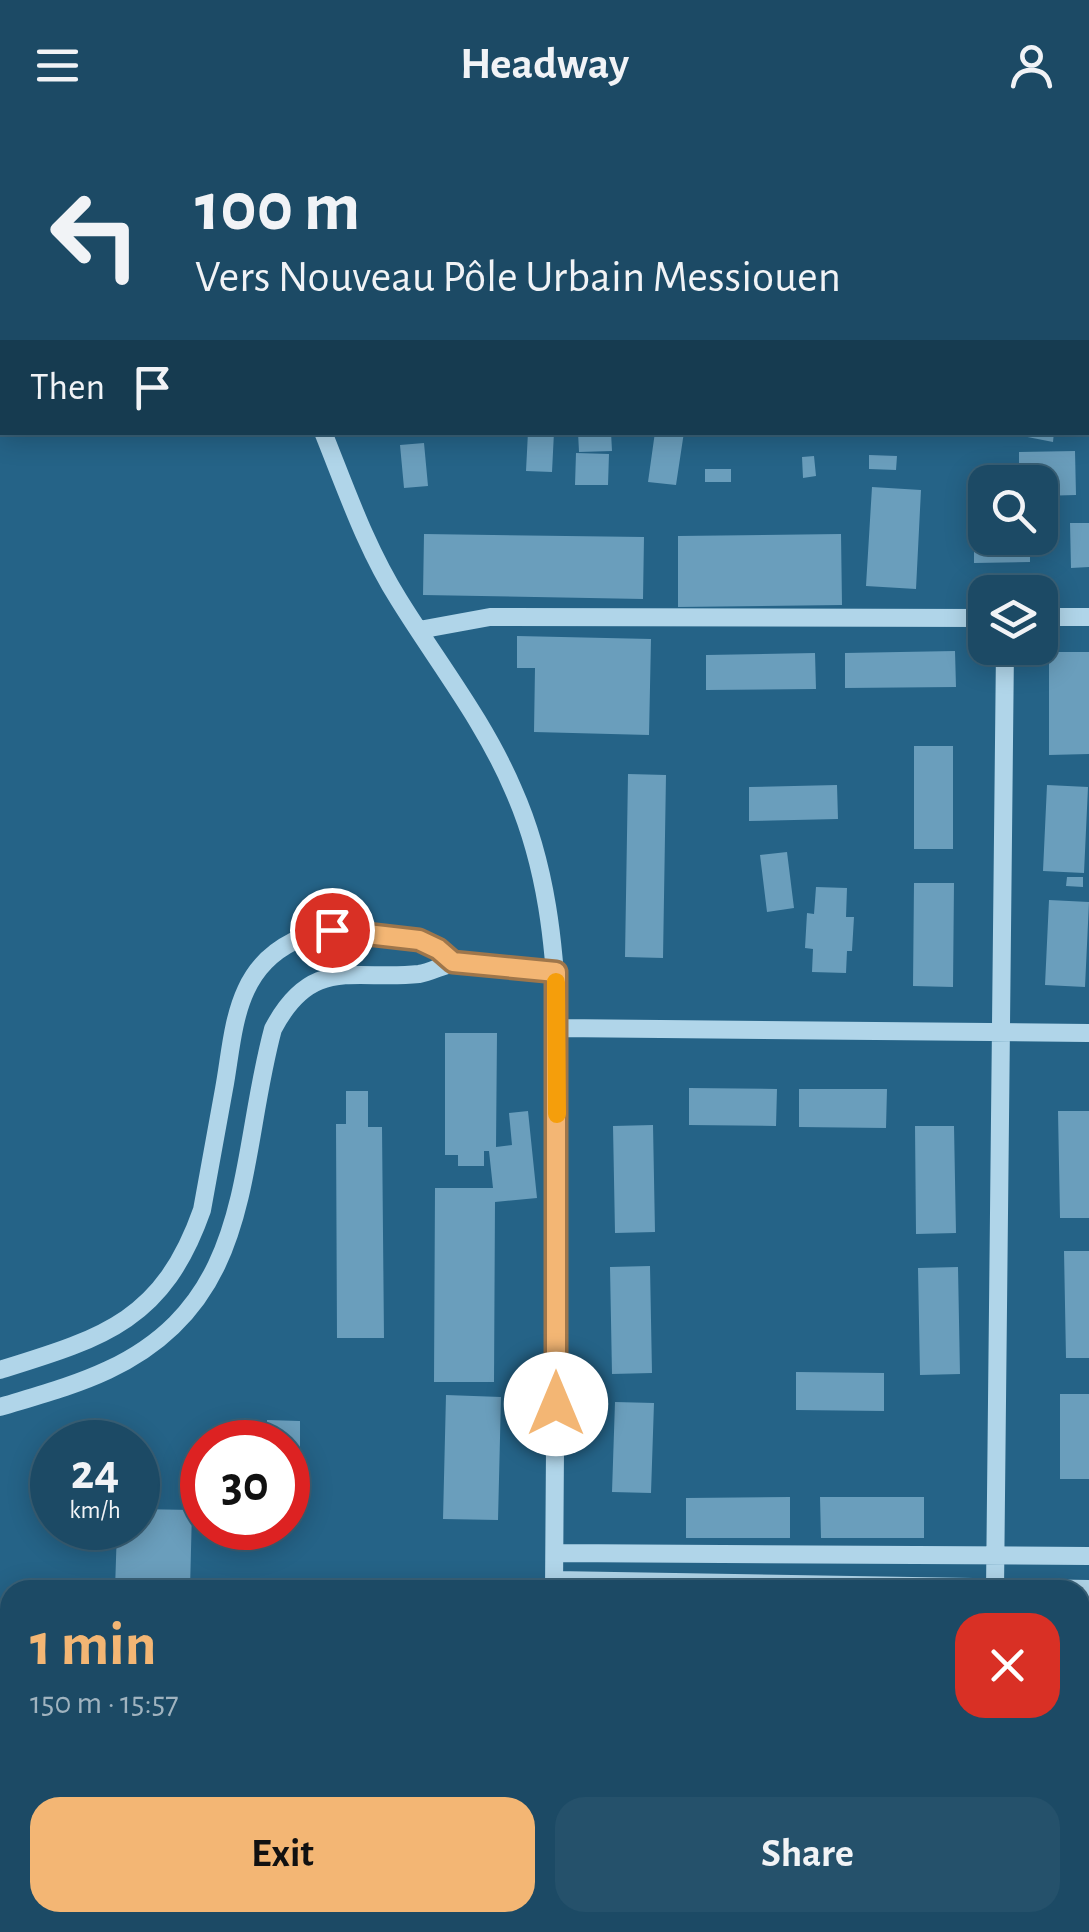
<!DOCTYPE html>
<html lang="en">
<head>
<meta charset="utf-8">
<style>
  :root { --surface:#1c4a65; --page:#25516b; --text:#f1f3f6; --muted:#a0b3bf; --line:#3a6279; --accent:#f3b674 }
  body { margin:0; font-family:"Alegreya Sans",sans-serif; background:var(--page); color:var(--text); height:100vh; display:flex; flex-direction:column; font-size:38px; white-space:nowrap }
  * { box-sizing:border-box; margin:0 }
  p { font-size:32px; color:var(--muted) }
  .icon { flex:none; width:55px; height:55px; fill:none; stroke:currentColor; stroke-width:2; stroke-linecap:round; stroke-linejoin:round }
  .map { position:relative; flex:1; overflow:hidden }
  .sheet { position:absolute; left:0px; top:1450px; width:1090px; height:352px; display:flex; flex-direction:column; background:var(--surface); border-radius:30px 30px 0 0; box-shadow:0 5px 25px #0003,0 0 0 2px var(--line) }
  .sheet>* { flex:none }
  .guide { position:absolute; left:0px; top:0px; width:1090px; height:305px; box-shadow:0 5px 25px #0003,0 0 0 2px var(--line); background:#1c4a65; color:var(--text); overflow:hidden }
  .controls { position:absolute; left:968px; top:335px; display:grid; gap:20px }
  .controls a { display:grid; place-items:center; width:90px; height:90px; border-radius:20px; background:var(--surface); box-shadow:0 5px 25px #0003,0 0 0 2px var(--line); font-size:50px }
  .speed { position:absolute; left:30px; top:1290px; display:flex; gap:20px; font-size:50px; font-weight:700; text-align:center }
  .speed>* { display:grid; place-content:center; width:130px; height:130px; border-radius:50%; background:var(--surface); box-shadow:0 5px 25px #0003,0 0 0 2px var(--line); line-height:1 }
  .speed small { font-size:25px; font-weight:400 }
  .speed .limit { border:15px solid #d22; background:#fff; color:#111 }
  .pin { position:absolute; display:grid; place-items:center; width:85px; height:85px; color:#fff; margin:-42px; border:5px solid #fff; border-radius:50%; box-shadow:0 2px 10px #0007 }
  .me { position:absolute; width:110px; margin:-55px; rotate:0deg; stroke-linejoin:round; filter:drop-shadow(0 0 8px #0008) }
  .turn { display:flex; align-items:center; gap:35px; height:210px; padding:0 30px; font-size:45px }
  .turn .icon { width:130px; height:130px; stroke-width:2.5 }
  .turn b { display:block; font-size:70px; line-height:85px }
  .then { display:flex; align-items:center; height:95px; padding:0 30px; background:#0003; gap:20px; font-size:38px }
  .round { display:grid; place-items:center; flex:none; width:105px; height:105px; border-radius:30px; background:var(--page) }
  .headline { display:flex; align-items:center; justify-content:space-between; height:170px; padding:0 30px }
  h1 { font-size:60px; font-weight:600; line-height:75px; color:var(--accent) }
  .action { display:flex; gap:20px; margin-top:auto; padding:20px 30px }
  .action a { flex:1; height:115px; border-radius:30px; background:var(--accent); color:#111; font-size:40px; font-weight:600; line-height:115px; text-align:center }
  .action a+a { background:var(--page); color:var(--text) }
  header { display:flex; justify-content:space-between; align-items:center; height:130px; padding:0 30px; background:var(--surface); font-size:45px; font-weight:600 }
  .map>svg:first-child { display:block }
  .building { fill:#6a9ebc }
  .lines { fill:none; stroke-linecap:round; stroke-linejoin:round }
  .minor { stroke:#b0d5e9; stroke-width:18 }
  .route-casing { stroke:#9e764b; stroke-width:25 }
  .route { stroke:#f3b674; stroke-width:18 }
  .slow { stroke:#f59e0b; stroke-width:18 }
</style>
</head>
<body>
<header><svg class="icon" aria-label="menu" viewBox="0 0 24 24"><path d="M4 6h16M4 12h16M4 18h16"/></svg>Headway<svg class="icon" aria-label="person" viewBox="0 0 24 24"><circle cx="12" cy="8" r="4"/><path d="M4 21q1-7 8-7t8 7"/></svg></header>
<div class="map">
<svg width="1089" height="1802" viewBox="0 0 1089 1802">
  <rect width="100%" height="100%" fill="#256387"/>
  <path class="building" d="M 528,302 L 554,302 L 552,342 L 526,341 Z
    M 578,302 L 611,302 L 612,321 L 579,322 Z
    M 655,302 L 684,302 L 676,355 L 648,352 Z
    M 1002,302 L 1054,302 L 1053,312 Z
    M 424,313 L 428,356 L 404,358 L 400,315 Z
    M 1075,321 L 1076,365 L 1040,366 L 1040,352 L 1019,352 L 1019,322 Z
    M 576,323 L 609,324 L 608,355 L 575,355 Z
    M 869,325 L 897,326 L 896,340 L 869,339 Z
    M 814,326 L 816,346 L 803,348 L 802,327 Z
    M 705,339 L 731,339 L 731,352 L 705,352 Z
    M 872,357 L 921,360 L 916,459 L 866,456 Z
    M 974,389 L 985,389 L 985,408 L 1030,408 L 1030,432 L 974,433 Z
    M 1070,393 L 1089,393 L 1089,437 L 1071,438 Z
    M 424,404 L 644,407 L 643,469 L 423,465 Z
    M 841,404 L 842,475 L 678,477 L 678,406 Z
    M 517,506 L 651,509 L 649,605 L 534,602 L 535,538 L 517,538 Z
    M 955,521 L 956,557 L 845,558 L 845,523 Z
    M 1049,522 L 1089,522 L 1089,624 L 1049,625 Z
    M 815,523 L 816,559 L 706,560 L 706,525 Z
    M 914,616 L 953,616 L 953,719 L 914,719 Z
    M 628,644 L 666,645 L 663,828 L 625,827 Z
    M 837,655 L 838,689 L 749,691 L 749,657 Z
    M 1047,655 L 1088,657 L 1084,743 L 1043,741 Z
    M 787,722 L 794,778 L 767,782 L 760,725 Z
    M 1067,747 L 1083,747 L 1083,757 L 1066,756 Z
    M 914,753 L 954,753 L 953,857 L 913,856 Z
    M 816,757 L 847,758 L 846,787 L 854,787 L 852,821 L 847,821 L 846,843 L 812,842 L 813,819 L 805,818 L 807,783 L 814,784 Z
    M 1049,770 L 1089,772 L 1085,857 L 1045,855 Z
    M 445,903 L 497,903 L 496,1017 L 512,1015 L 509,983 L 528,981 L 537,1068 L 495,1072 L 494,1252 L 434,1252 L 435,1058 L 493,1058 L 489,1021 L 484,1021 L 484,1036 L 458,1036 L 458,1025 L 445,1025 Z
    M 689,958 L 777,959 L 776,996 L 689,995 Z
    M 799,959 L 887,959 L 886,998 L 799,997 Z
    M 346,961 L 368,961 L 368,997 L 382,997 L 384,1208 L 337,1208 L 336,994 L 346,994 Z
    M 1058,981 L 1089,981 L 1089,1088 L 1060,1088 Z
    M 653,995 L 655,1102 L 615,1103 L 613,996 Z
    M 915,996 L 954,996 L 956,1103 L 916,1104 Z
    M 1064,1121 L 1089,1121 L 1089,1228 L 1066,1228 Z
    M 650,1136 L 652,1243 L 612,1244 L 610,1137 Z
    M 958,1137 L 960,1244 L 920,1245 L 918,1138 Z
    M 796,1242 L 884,1243 L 884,1281 L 796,1280 Z
    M 1060,1264 L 1089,1264 L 1089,1349 L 1060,1349 Z
    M 446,1265 L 501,1267 L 498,1390 L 443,1389 Z
    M 615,1272 L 654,1273 L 651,1363 L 612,1362 Z
    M 267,1290 L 300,1291 L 300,1364 L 288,1364 L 288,1312 L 267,1312 Z
    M 196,1315 L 202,1315 L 202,1363 L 195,1363 Z
    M 790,1367 L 790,1408 L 686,1408 L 686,1368 Z
    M 820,1367 L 924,1367 L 924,1408 L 821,1408 Z
    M 138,1379 L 192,1380 L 190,1460 L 115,1460 L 117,1398 L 138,1398 Z
    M 244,1453 L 244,1460 L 198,1460 L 198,1454 Z
    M 1080,1483 L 1089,1483 L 1089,1520 L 1080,1520 Z
    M 1080,1576 L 1088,1576 L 1089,1682 L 1080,1682 Z
    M 1080,1714 L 1089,1714 L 1089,1795 L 1080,1795 Z
    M 360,1792 L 361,1802 L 337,1802 L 336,1796 Z"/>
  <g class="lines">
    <path class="minor" d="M 199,0 L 200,2
      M 1088,217 L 1089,217
      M 323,302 C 346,359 366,418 399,470 C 438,533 484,591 513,659 C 547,735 555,817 558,898 L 554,1460
      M 1040,487 L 1089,487
      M 419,500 L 490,487 L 985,488
      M 558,898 L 1089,903
      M 0,1240 C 103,1208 163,1191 202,1080 C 209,1040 217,999 224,959 C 230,927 232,890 246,860 C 266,816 314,794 361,801 C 395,806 428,806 453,833
      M 0,1277 C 36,1266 74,1256 108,1240 C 256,1171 237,1032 273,899 C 312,825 354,851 419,844 C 432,842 444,834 456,833 C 488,830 524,839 556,842
      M 556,1423 L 1089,1426
      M 555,1450 L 1089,1459
      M 995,1460 L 1005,518
      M 469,1792 L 477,1802
      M 538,1802 L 538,1792
      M 991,1802 L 991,1792"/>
  </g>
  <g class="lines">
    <g class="route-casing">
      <path id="route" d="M 332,800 L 419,810 L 438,819 L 453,832 L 556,842 L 556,1274"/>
    </g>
    <use href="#route" class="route"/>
    <path class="slow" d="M 556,852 L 557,984"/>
  </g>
</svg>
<div class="controls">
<a><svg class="icon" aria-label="search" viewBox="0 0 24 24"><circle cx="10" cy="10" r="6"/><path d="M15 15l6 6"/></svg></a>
<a><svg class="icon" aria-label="layers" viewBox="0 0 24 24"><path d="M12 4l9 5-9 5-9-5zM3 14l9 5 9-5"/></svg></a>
</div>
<div class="speed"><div>24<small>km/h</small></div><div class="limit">30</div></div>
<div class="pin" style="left:332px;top:800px;background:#d93025"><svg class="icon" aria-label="arrive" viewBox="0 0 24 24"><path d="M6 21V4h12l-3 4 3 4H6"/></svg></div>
<svg class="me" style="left:556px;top:1274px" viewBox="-20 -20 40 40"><circle r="19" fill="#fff"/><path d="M0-13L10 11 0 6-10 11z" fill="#f3b674"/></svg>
<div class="guide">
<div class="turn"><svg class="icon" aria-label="left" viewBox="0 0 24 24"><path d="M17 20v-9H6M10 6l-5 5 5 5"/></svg><div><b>100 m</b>Vers Nouveau Pôle Urbain Messiouen</div></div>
<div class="then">Then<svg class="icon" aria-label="arrive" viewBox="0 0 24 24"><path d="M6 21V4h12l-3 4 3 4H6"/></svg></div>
</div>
<section class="sheet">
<div class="headline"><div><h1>1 min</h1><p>150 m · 15:57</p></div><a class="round" style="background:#d93025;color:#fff"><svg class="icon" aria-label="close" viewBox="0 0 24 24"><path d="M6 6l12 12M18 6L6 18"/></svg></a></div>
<div class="action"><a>Exit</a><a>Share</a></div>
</section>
</div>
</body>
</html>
